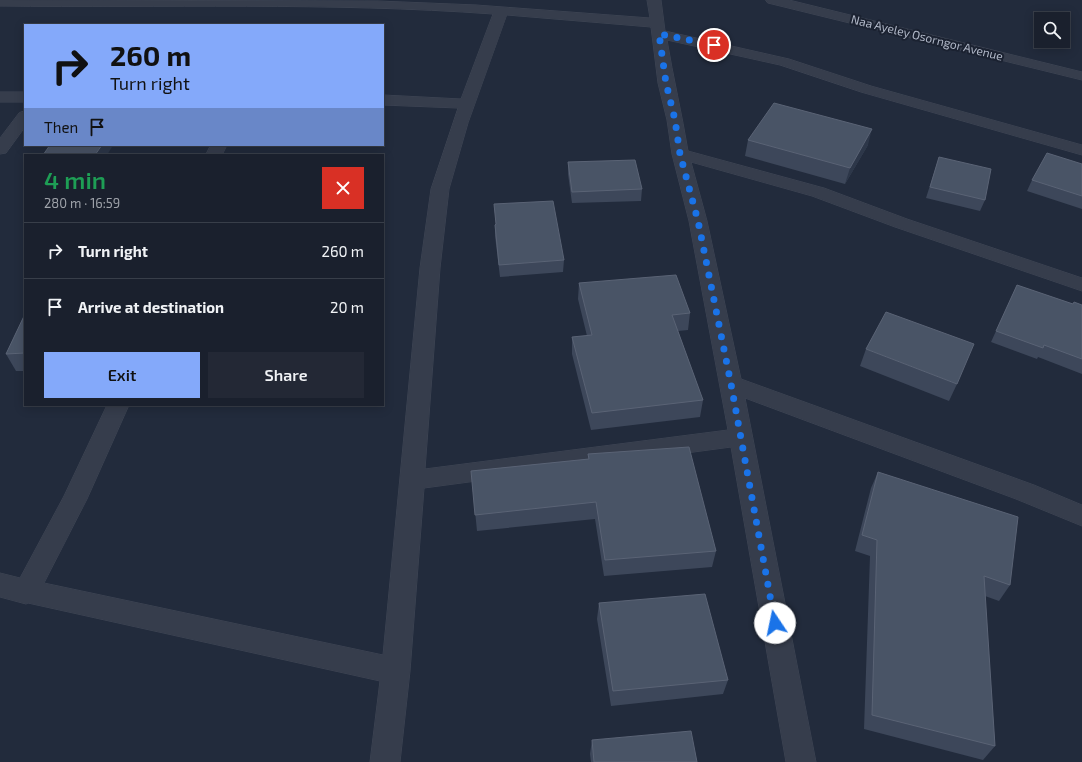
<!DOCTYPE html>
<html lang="en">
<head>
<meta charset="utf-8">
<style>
  :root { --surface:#1a202d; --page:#232835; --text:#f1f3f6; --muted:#9fa3aa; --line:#383e49; --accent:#84a9fa }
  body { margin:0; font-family:"Exo 2",sans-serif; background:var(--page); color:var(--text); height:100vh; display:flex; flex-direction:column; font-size:15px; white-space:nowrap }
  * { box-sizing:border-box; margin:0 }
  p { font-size:13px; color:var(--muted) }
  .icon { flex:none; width:22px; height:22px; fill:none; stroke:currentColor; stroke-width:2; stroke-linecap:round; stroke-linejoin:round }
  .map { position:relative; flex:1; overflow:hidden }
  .details { position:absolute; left:24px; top:154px; width:360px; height:252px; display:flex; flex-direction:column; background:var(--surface); border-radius:0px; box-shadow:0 2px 10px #0003,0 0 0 1px var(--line) }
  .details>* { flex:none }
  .guide { position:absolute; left:24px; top:24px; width:360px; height:122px; border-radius:0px; box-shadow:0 2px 10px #0003,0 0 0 1px var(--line); background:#84a9fa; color:#111; overflow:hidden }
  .buttons { position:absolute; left:1034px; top:12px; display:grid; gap:8px }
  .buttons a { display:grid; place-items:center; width:36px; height:36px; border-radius:0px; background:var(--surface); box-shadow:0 2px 10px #0003,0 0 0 1px var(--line); font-size:20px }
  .pin { position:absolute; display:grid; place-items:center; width:34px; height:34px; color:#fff; margin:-17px; border:2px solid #fff; border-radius:50%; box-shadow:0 1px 4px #0007 }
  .me { position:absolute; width:44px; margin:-22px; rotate:349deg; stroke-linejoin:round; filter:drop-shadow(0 0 3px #0008) }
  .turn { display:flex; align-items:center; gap:14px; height:84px; padding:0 20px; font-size:18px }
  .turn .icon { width:52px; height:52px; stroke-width:2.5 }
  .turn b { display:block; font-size:28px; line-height:34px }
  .then { display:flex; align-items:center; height:38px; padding:0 20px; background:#0003; gap:8px; font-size:15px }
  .round { display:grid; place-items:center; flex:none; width:42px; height:42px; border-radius:0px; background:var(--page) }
  .head { display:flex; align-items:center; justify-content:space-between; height:68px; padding:0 20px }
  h1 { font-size:24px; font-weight:600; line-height:30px; color:#1e9e55 }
  .primary-button { display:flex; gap:8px; margin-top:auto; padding:8px 20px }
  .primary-button a { flex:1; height:46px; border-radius:0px; background:var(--accent); color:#111; font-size:16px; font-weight:600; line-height:46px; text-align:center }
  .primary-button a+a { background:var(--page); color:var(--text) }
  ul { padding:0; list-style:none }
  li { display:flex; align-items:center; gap:12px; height:56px; padding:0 20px; border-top:1px solid var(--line) }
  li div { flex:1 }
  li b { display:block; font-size:15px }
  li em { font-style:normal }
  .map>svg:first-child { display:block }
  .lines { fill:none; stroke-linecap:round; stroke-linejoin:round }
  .minor-casing { stroke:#3f4655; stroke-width:1 }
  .minor { fill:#363d4c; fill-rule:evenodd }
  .wall { fill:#3d475a }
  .shaded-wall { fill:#2d3749 }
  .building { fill:#495466; stroke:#5a6375 }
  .route { stroke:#1a73e8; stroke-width:7; stroke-dasharray:0 12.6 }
  .labels { text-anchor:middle; stroke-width:4; stroke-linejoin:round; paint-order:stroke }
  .far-street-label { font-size:12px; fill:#b1b8c8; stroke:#1b2231 }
</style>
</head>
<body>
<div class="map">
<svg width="1082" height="762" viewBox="0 0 1082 762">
  <rect width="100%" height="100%" fill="#222b3c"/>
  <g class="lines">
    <g class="minor-casing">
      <path id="minor" d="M 0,0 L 378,1 L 476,5 L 650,18 L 647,0 L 661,0 L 665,31 L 789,59 L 871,86 L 1082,145 L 1082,155 L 861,92 L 780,65 L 667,40 C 673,77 682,114 688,151 L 824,188 L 907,219 L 1082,278 L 1082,291 L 895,227 L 812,196 L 691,162 L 707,221 L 741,379 L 1034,485 L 1082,505 L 1082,526 L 1016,499 L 745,398 L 816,762 L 786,762 L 731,447 L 424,488 L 410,671 L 400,762 L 370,762 L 380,681 L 28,603 L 26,604 L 0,597 L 0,573 L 20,578 L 64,496 L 107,405 L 129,405 L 87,499 L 44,583 L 383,655 L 420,268 L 431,189 L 458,108 L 383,105 L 383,95 L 461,99 L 493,14 C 329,2 164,8 0,6 ZM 507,15 L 651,27 L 658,83 L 667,120 L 672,154 L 689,221 L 728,430 L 425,469 L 440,268 L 449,189 L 468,123 Z
        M 766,0 L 789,0 L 1082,72 L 1082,80 L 768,3 Z
        M 0,92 L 25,92 L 25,102 L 0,102 Z
        M 25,111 L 25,127 L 6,153 L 0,154 L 0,138 L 19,113 Z
        M 211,145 L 227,145 L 222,155 L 206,155 Z"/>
    </g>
    <use href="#minor" class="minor"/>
  </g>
  <path class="wall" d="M 748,140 L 868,145 L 845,184 L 745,156 Z
    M 939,157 L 985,200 L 980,211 L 926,198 Z
    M 568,162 L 642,189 L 641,201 L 572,203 L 568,174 Z
    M 1082,164 L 1082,209 L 1027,191 L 1032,180 Z
    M 494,204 L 564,260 L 563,272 L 500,277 L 495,236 L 495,225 L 496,224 Z
    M 579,283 L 690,313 L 688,330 L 678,331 L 703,400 L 700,417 L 591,430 L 572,354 L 572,337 L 587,336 L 578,299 Z
    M 1017,285 L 1072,304 L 1082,305 L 1082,374 L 1038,357 L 1037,359 L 991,342 Z
    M 25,314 L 25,371 L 16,371 L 6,354 Z
    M 866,349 L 957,384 L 949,401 L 860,366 Z
    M 588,454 L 716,551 L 712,567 L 604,576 L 595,519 L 477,531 L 471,471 L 588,459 Z
    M 878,472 L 1010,585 L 999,601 L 985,596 L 995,746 L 983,760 L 864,729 L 870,556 L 855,551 L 871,488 Z
    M 599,603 L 728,680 L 723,694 L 611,706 L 597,619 Z
    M 592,740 L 697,762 L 591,762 L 590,754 Z"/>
  <path class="shaded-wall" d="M 872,129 L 868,145 L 845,184 L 850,168 Z
    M 102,145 L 111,145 L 112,147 L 107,155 L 95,155 Z"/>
  <path class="building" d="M 774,103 L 872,129 L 850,168 L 748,140 Z
    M 50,145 L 102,145 L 95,155 L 43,155 Z
    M 1047,153 L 1082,164 L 1082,196 L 1032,180 Z
    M 939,157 L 991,169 L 985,200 L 930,187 Z
    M 635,160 L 642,189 L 572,192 L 568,162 Z
    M 553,201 L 564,260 L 499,265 L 495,225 L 496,224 L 494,204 Z
    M 676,275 L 690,313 L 672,315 L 703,400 L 592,413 L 572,337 L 592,335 L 579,283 Z
    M 1017,285 L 1073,304 L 1074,302 L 1082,305 L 1082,359 L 1044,345 L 1043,348 L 996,331 Z
    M 886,312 L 974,344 L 957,384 L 866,349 Z
    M 25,314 L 25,353 L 6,354 Z
    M 689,447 L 716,551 L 605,560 L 596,502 L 475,515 L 471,471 L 589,459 L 588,454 Z
    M 878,472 L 1018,517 L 1010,585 L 984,576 L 995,746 L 872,715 L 877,540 L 862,535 Z
    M 705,594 L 728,680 L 613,691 L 599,603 Z
    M 691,731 L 697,762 L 594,762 L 592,740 Z"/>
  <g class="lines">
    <path class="route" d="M 714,45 L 659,34 L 666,83 L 675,120 L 680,154 L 698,221 L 731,384 L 775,623"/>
  </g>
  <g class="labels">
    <g class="far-street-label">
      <text transform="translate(927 38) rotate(14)" y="4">Naa Ayeley Osorngor Avenue</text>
    </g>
  </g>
</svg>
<div class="buttons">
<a><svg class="icon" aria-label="search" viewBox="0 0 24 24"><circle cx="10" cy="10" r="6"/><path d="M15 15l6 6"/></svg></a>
</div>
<div class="pin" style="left:714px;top:45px;background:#d93025"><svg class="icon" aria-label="arrive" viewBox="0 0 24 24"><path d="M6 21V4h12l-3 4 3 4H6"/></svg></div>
<svg class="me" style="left:775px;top:623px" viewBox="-20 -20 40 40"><circle r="19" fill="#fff"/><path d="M0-13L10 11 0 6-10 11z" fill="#1a73e8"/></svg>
<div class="guide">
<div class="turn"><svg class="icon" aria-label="right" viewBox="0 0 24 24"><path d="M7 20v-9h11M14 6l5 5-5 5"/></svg><div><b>260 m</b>Turn right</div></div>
<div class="then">Then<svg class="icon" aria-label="arrive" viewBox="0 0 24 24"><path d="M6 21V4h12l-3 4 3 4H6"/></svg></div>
</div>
<section class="details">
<div class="head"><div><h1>4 min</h1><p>280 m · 16:59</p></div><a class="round" style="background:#d93025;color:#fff"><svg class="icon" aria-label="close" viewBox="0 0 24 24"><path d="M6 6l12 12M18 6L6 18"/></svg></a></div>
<ul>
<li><svg class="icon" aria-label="right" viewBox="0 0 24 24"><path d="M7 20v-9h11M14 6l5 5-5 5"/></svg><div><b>Turn right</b></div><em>260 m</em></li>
<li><svg class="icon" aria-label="arrive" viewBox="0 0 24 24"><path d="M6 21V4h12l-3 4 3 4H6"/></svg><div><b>Arrive at destination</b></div><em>20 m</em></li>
</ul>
<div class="primary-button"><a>Exit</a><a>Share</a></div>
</section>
</div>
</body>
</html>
